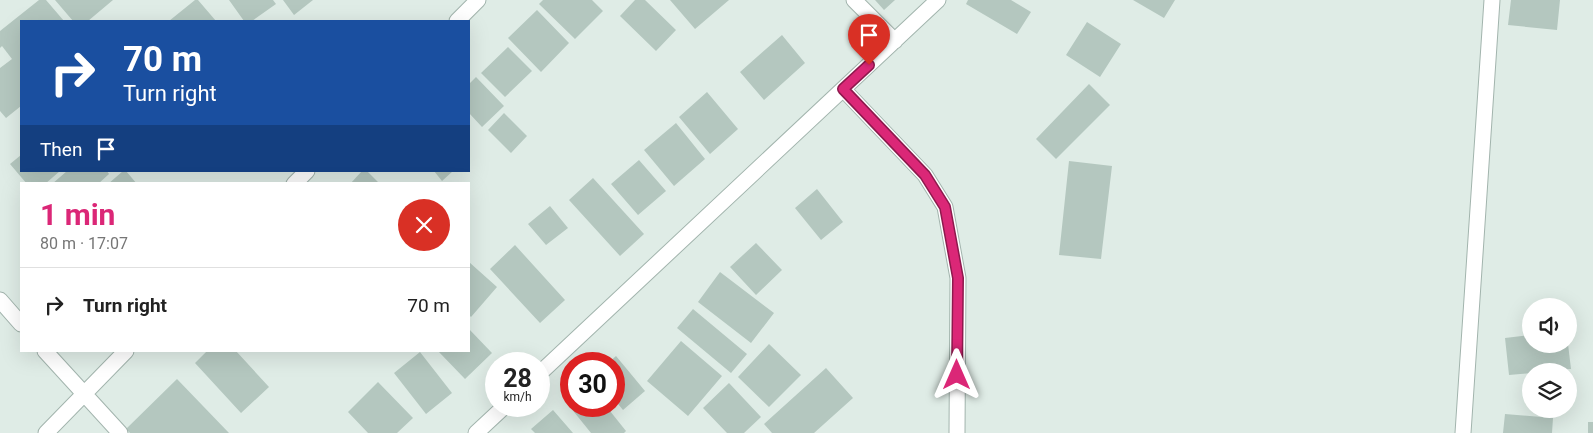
<!DOCTYPE html>
<html lang="en">
<head>
<meta charset="utf-8">
<style>
  :root { --surface:#fff; --page:#f2f2f2; --text:#222; --muted:#767676; --line:#e0e0e0; --accent:#db2777 }
  body { margin:0; font-family:Roboto,sans-serif; background:var(--page); color:var(--text); height:100vh; display:flex; flex-direction:column; font-size:19px; white-space:nowrap }
  * { box-sizing:border-box; margin:0 }
  p { font-size:16px; color:var(--muted) }
  .icon { flex:none; width:28px; height:28px; fill:none; stroke:currentColor; stroke-width:2; stroke-linecap:round; stroke-linejoin:round }
  .map { position:relative; flex:1; overflow:hidden }
  .panel { position:absolute; left:20px; top:182px; width:450px; height:170px; display:flex; flex-direction:column; background:var(--surface); border-radius:0px; box-shadow:0 5px 20px #0002 }
  .panel>* { flex:none }
  .top-card { position:absolute; left:20px; top:20px; width:450px; height:152px; border-radius:0px; box-shadow:0 5px 20px #0002; background:#1a4fa0; color:#fff; overflow:hidden }
  .tools { position:absolute; left:1522px; top:298px; display:grid; gap:10px }
  .tools a { display:grid; place-items:center; width:55px; height:55px; border-radius:50%; background:var(--surface); box-shadow:0 5px 20px #0002; font-size:25px }
  .speed { position:absolute; left:485px; top:352px; display:flex; gap:10px; font-size:25px; font-weight:700; text-align:center }
  .speed>* { display:grid; place-content:center; width:65px; height:65px; border-radius:50%; background:var(--surface); box-shadow:0 5px 20px #0002; line-height:1 }
  .speed small { font-size:12px; font-weight:400 }
  .speed .limit { border:8px solid #d22; background:#fff; color:#111 }
  .pin { position:absolute; display:grid; place-items:center; width:42px; height:42px; color:#fff; margin:-51px -21px; border-radius:50% 50% 50% 0; rotate:-45deg; box-shadow:0 0 5px #0007 }
  .pin .icon { rotate:45deg }
  .me { position:absolute; width:55px; margin:-28px; rotate:0deg; stroke-linejoin:round; filter:drop-shadow(0 0 4px #0008) }
  .turn { display:flex; align-items:center; gap:18px; height:105px; padding:0 20px; font-size:22px }
  .turn .icon { width:65px; height:65px; stroke-width:2.5 }
  .turn b { display:block; font-size:35px; line-height:42px }
  .then { display:flex; align-items:center; height:48px; padding:0 20px; background:#0003; gap:10px; font-size:19px }
  .round { display:grid; place-items:center; flex:none; width:52px; height:52px; border-radius:26px; background:var(--page) }
  .headline { display:flex; align-items:center; justify-content:space-between; height:85px; padding:0 20px }
  h1 { font-size:30px; font-weight:700; line-height:38px; color:var(--accent) }
  ul { padding:0; list-style:none }
  li { display:flex; align-items:center; gap:15px; height:75px; padding:0 20px; border-top:1px solid var(--line) }
  li div { flex:1 }
  li b { display:block; font-size:19px }
  li em { font-style:normal }
  .map>svg:first-child { display:block }
  .building { fill:#b4c7bf }
  .lines { fill:none; stroke-linecap:round; stroke-linejoin:round }
  .minor-casing { stroke:#a2b4ad; stroke-width:17 }
  .minor { stroke:#fff; stroke-width:15 }
  .route-casing { stroke:#8e194d; stroke-width:12 }
  .route { stroke:#db2777; stroke-width:9 }
</style>
</head>
<body>
<div class="map">
<svg width="1593" height="433" viewBox="0 0 1593 433">
  <rect width="100%" height="100%" fill="#dfece6"/>
  <path class="building" d="M 39,0 L 46,0 L 64,21 L 21,21 L 21,106 L 6,118 L 0,111 L 0,68 L 12,59 L 2,46 L 0,48 L 0,31 Z
    M 55,0 L 113,0 L 88,21 L 73,21 Z
    M 195,0 L 198,0 L 216,21 L 169,21 Z
    M 229,0 L 273,0 L 276,4 L 252,21 L 244,21 Z
    M 283,0 L 313,0 L 294,15 Z
    M 543,0 L 592,0 L 603,11 L 575,39 L 539,4 Z
    M 635,0 L 645,0 L 676,30 L 656,51 L 620,16 Z
    M 670,0 L 729,0 L 695,29 Z
    M 875,0 L 895,0 L 884,10 Z
    M 968,0 L 1011,0 L 1031,12 L 1017,34 L 966,4 Z
    M 1133,0 L 1175,0 L 1164,18 Z
    M 1511,0 L 1560,0 L 1557,30 L 1508,25 Z
    M 537,10 L 569,43 L 541,72 L 508,38 Z
    M 1087,22 L 1121,44 L 1100,77 L 1066,55 Z
    M 782,35 L 805,63 L 764,100 L 740,72 Z
    M 508,47 L 532,71 L 505,97 L 481,73 Z
    M 476,77 L 504,106 L 482,127 L 469,113 L 469,84 Z
    M 1089,84 L 1110,105 L 1056,159 L 1036,139 Z
    M 707,92 L 738,129 L 710,154 L 679,117 Z
    M 504,113 L 527,136 L 511,153 L 488,130 Z
    M 676,123 L 705,159 L 674,186 L 644,150 Z
    M 21,155 L 21,171 L 60,171 L 45,184 L 27,184 L 10,164 Z
    M 639,160 L 666,191 L 638,215 L 611,184 Z
    M 1069,161 L 1112,166 L 1101,259 L 1059,255 Z
    M 67,171 L 107,171 L 109,174 L 98,184 L 52,184 Z
    M 123,171 L 126,171 L 137,184 L 108,184 Z
    M 362,171 L 367,171 L 380,184 L 350,184 Z
    M 434,171 L 453,171 L 442,181 Z
    M 593,178 L 644,234 L 620,256 L 569,200 Z
    M 817,189 L 843,222 L 821,240 L 795,208 Z
    M 550,206 L 568,228 L 546,245 L 528,224 Z
    M 756,243 L 782,270 L 756,295 L 730,267 Z
    M 515,245 L 565,300 L 540,323 L 490,269 Z
    M 469,262 L 497,287 L 471,317 L 469,315 Z
    M 720,272 L 774,313 L 751,343 L 698,302 Z
    M 693,309 L 747,354 L 731,373 L 677,328 Z
    M 469,329 L 492,353 L 465,379 L 438,351 L 469,351 Z
    M 1531,335 L 1531,344 L 1568,344 L 1571,369 L 1531,371 L 1531,373 L 1509,375 L 1505,338 Z
    M 681,341 L 722,376 L 688,416 L 647,381 Z
    M 769,344 L 801,375 L 769,407 L 738,377 Z
    M 207,351 L 236,351 L 269,387 L 241,413 L 195,363 Z
    M 420,352 L 452,393 L 426,414 L 394,373 Z
    M 616,356 L 645,391 L 623,410 L 614,399 L 614,364 L 607,364 Z
    M 826,368 L 853,398 L 814,433 L 772,433 L 764,424 Z
    M 177,379 L 229,433 L 130,433 L 126,429 Z
    M 378,382 L 413,418 L 397,433 L 368,433 L 348,412 Z
    M 729,383 L 761,417 L 744,433 L 727,433 L 703,408 Z
    M 571,406 L 606,406 L 626,431 L 624,433 L 591,433 L 570,407 Z
    M 553,410 L 573,433 L 535,433 L 531,429 Z
    M 1505,414 L 1553,418 L 1552,433 L 1503,433 Z
    M 1588,422 L 1593,422 L 1593,433 L 1588,433 Z"/>
  <g class="lines">
    <g class="minor-casing">
      <path id="minor" d="M 854,0 L 895,41
        M 457,21 L 478,0
        M 843,89 L 925,175 L 945,207 L 958,278 L 957,433
        M 294,184 L 307,171
        M 0,300 L 21,324
        M 45,351 L 120,433
        M 539,374 L 938,0
        M 46,433 L 126,351
        M 476,433 L 505,406
        M 1463,433 L 1492,0"/>
    </g>
    <use href="#minor" class="minor"/>
  </g>
  <g class="lines">
    <g class="route-casing">
      <path id="route" d="M 869,65 L 843,89 L 925,175 L 945,207 L 958,278 L 957,375"/>
    </g>
    <use href="#route" class="route"/>
  </g>
</svg>
<div class="tools">
<a><svg class="icon" aria-label="sound" viewBox="0 0 24 24"><path d="M4 9h4l5-4v14l-5-4H4zM17 9q2 3 0 6"/></svg></a>
<a><svg class="icon" aria-label="layers" viewBox="0 0 24 24"><path d="M12 4l9 5-9 5-9-5zM3 14l9 5 9-5"/></svg></a>
</div>
<div class="speed"><div>28<small>km/h</small></div><div class="limit">30</div></div>
<div class="pin" style="left:869px;top:65px;background:#d93025"><svg class="icon" aria-label="arrive" viewBox="0 0 24 24"><path d="M6 21V4h12l-3 4 3 4H6"/></svg></div>
<svg class="me" style="left:957px;top:375px" viewBox="-20 -20 40 40"><path d="M0-17L14 15 0 8-14 15z" fill="#db2777" stroke="#fff" stroke-width="4"/></svg>
<div class="top-card">
<div class="turn"><svg class="icon" aria-label="right" viewBox="0 0 24 24"><path d="M7 20v-9h11M14 6l5 5-5 5"/></svg><div><b>70 m</b>Turn right</div></div>
<div class="then">Then<svg class="icon" aria-label="arrive" viewBox="0 0 24 24"><path d="M6 21V4h12l-3 4 3 4H6"/></svg></div>
</div>
<section class="panel">
<div class="headline"><div><h1>1 min</h1><p>80 m · 17:07</p></div><a class="round" style="background:#d93025;color:#fff"><svg class="icon" aria-label="close" viewBox="0 0 24 24"><path d="M6 6l12 12M18 6L6 18"/></svg></a></div>
<ul>
<li><svg class="icon" aria-label="right" viewBox="0 0 24 24"><path d="M7 20v-9h11M14 6l5 5-5 5"/></svg><div><b>Turn right</b></div><em>70 m</em></li>
</ul>
</section>
</div>
</body>
</html>
